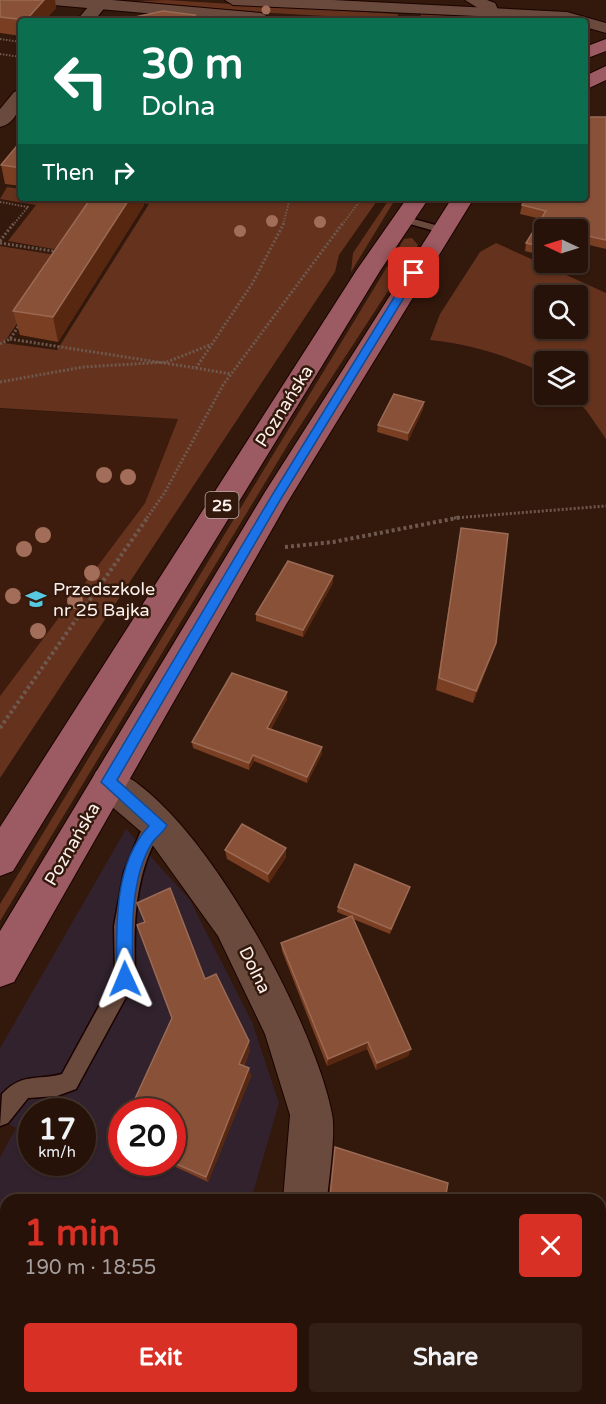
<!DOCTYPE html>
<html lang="en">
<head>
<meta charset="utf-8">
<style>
  :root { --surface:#261209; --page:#322017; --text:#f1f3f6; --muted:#a49e9c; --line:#42322a; --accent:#d93025 }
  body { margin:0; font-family:"Varela Round",sans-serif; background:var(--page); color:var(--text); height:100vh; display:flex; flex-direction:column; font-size:22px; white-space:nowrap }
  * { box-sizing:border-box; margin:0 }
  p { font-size:20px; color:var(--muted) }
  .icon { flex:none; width:33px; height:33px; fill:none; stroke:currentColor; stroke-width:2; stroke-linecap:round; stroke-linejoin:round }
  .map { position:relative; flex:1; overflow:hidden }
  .side { position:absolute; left:0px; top:1194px; width:606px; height:210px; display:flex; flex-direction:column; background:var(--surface); border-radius:18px 18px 0 0; box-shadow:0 2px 4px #0004,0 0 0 2px var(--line) }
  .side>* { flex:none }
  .guide { position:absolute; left:18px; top:18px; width:570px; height:183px; border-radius:6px; box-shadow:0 2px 4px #0004,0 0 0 2px var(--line); background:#0b6e4f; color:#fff; overflow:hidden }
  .needle { width:39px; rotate:274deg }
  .controls { position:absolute; left:534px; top:219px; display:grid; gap:12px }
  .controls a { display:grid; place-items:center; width:54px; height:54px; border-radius:6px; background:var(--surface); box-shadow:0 2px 4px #0004,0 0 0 2px var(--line); font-size:30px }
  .speed { position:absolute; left:18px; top:1098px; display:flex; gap:12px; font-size:30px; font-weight:700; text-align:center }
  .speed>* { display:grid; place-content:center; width:78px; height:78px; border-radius:50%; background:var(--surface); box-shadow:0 2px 4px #0004,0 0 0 2px var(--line); line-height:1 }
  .speed small { font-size:15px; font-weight:400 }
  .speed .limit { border:9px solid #d22; background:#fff; color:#111 }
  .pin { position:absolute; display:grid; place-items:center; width:51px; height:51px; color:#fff; margin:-26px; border-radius:12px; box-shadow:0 3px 9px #0006 }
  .me { position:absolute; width:66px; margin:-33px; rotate:359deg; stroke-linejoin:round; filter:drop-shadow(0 0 4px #0008) }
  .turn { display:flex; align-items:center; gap:21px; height:126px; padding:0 24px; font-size:27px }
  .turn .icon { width:78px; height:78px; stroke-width:2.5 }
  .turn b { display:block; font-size:42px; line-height:51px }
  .then { display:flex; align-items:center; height:57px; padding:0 24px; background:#0003; gap:12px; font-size:22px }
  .round { display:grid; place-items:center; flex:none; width:63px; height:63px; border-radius:6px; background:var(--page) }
  .summary { display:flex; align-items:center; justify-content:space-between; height:102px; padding:0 24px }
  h1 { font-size:36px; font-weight:800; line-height:45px; color:var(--accent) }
  .primary-button { display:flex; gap:12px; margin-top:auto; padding:12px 24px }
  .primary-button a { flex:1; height:69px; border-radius:6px; background:var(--accent); color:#fff; font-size:24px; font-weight:800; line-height:69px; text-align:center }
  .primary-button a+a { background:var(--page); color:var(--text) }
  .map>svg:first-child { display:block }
  .industrial { fill:#31222d; fill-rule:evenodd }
  .built { fill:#3e1c0d }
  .green { fill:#64321d; fill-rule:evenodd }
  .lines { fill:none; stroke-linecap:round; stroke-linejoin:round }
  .service-casing { stroke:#1a0300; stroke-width:3 }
  .minor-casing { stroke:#1a0300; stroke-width:2 }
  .tertiary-casing { stroke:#1a0300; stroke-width:2 }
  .primary-casing { stroke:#1a0300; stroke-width:2 }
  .path-far2 { stroke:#6f594f; stroke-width:2; stroke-dasharray:1.5 1.5; stroke-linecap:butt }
  .path-far1 { stroke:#6f594f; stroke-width:3; stroke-dasharray:2 2; stroke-linecap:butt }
  .path { stroke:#6f594f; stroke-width:4; stroke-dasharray:3 3; stroke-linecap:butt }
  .service { fill:#6a4a3d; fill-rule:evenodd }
  .minor { fill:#6a4a3d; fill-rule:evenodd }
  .tertiary { fill:#6a4a3d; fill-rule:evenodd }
  .primary { fill:#9c5a62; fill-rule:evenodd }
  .tree { fill:#a26e59 }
  .wall { fill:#7a3e22 }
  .shaded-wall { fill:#582710 }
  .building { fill:#885138; stroke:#9a6a54; stroke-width:1.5 }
  .route { fill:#1a73e8; stroke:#114b97; stroke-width:1.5 }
  .labels { text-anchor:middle; stroke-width:5; stroke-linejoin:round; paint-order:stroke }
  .shield { fill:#33180c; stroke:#c0afa9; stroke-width:1.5 }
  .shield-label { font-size:16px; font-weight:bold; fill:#fcf0ec }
  .street-label { font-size:18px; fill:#fcf0ec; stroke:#33180c }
  .poi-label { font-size:18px; fill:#fcf0ec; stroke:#33180c; text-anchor:start }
</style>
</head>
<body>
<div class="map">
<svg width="606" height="1404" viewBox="0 0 606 1404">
  <rect width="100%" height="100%" fill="#33180c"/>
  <path class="industrial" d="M 126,829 L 190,900 L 252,1022 L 279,1103 L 251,1200 L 6,1200 L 6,1216 L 0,1213 L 0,1157 L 16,1128 L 0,1120 L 0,1048 ZM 32,1112 L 82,1112 L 82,1162 L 32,1162 ZM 122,1112 L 172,1112 L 172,1162 L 122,1162 Z"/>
  <path class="built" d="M 0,409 L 178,419 L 145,503 L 0,696 Z"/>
  <path class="green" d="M 167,0 L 398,14 L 397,20 L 252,12 L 136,1 Z
    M 421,14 L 551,21 L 420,21 Z
    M 7,187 L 21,189 L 21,198 L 103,198 L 65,251 L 8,241 L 36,205 L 0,199 Z
    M 111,198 L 379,198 L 339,255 L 335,272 L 0,778 L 0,696 L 145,503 L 178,419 L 0,408 L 0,246 L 62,256 L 4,343 L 57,350 L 149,204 Z
    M 390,198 L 396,198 L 351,272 L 353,253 Z
    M 412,238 L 418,245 L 289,443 L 0,921 L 0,904 L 404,239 Z
    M 496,243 L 606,293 L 606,439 L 586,410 L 570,395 L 578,394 L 578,362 L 544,362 L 544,373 C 507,356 472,344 430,340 L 440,314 L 480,252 ZM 544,296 L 578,296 L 578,328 L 544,328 Z
    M 171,1398 L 244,1398 L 243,1404 L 168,1404 Z"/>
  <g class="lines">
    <g class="service-casing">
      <path id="service" d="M 403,216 L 446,228 L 448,230 L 442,233 L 399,221 L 399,217 Z
        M 159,817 L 165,819 L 168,825 C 164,834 156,839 152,847 C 133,889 134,934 135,979 L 132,986 L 76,1089 L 57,1096 L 28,1098 L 8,1123 L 0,1126 L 2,1094 C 23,1072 37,1081 62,1074 L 115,977 L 114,926 L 124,872 L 140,833 L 153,819 Z"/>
    </g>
    <g class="minor-casing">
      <path id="minor" d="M 94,0 L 111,0 L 94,21 L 76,21 Z
        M 465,0 L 487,0 L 495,3 L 500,14 L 491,19 L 485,18 L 481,10 Z
        M 21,90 C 21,106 17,123 0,127 L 0,109 L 14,92 Z
        M 108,767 C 197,799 315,1023 332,1114 C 336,1135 329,1177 327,1200 L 283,1200 L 290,1115 L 265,1034 L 218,936 L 146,836 L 96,793 L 91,782 L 96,771 Z
        M 240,1398 L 290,1398 L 288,1404 L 238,1404 Z"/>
    </g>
    <g class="tertiary-casing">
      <path id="tertiary" d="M 45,0 L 112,0 L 261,13 L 270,18 L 268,21 L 236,21 L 53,5 Z
        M 225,0 L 333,0 L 567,12 L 606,23 L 606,33 L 585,27 L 585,21 L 233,5 Z"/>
    </g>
    <g class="primary-casing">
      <path id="primary" d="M 606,39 L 606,51 L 585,59 L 585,47 Z
        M 606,66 L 606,80 L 585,90 L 585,76 Z
        M 407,198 L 429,198 L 380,271 L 13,871 L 0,876 L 0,827 L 356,271 Z
        M 452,198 L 474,198 L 287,503 L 14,982 L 0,987 L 0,931 L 265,492 Z"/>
    </g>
    <path class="path-far2" d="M 0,39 L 21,42
      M 0,54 L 21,57
      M 0,202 L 28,207 L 13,225
      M 283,225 L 290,198
      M 342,225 L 362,198"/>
    <path class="path-far1" d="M 0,241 L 14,223
      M 0,243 L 59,252
      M 10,339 L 196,368 L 252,284 L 284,223
      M 0,344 L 10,339 L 20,324
      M 196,368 L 231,374
      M 0,382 L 83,367 L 167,362 L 210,345
      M 147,518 L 165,492 L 223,385 L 343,223
      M 454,518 L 606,506"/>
    <path class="path" d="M 285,547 L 333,542 L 462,517
      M 0,728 L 148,517"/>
    <use href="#service" class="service"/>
    <use href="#minor" class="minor"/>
    <use href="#tertiary" class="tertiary"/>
    <use href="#primary" class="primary"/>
  </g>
  <g class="tree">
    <circle cx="266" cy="10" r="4.5"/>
    <circle cx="272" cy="221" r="6"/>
    <circle cx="320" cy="222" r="6"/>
    <circle cx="240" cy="231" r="6"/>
    <circle cx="104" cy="475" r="8"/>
    <circle cx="128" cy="477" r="8"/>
    <circle cx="43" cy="535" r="8"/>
    <circle cx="24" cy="549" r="8"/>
    <circle cx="92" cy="573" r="8"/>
    <circle cx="13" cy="596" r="8"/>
    <circle cx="75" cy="601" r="8"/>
    <circle cx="38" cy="631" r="8"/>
  </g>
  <path class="wall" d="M 0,0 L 55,0 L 56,8 L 44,21 L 21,21 L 21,36 L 0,33 Z
    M 606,117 L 606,249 L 585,244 L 583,249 L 578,248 L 578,230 L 544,230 L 544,256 L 525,251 L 526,243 L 541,219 L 520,214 L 522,205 Z
    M 21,141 L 21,186 L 5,184 L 1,165 Z
    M 91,198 L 143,198 L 144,205 L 58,342 L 20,335 L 13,311 Z
    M 424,402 L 423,409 L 408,441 L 377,432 L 378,425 Z
    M 461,528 L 496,643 L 492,655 L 473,703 L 436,690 Z
    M 333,583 L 303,637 L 256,621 L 256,614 Z
    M 287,692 L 287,699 L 271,729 L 322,753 L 307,783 L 254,761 L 249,770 L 193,748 L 192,742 Z
    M 225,850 L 286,857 L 269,883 L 227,859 Z
    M 410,887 L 408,892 L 390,934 L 353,919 L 411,1049 L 408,1056 L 376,1070 L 367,1049 L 327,1066 L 282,951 L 281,943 L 349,917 L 337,912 L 338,907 Z
    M 205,979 L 250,1050 L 244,1066 L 249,1068 L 251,1076 L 208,1182 L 165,1162 L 172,1162 Z
    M 335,1147 L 445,1200 L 329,1200 Z"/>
  <path class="shaded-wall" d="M 44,0 L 55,0 L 56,8 L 44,21 L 26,21 L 26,20 Z
    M 195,15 L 195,21 L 190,21 Z
    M 130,198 L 143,198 L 144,205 L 58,342 L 53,317 Z
    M 588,236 L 585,244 L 583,249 L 585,241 Z
    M 424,402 L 423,409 L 408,441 L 408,433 Z
    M 333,576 L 333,583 L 303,637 L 303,630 Z
    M 496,643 L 492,655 L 473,703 L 476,691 Z
    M 287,692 L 287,699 L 268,734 L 267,728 Z
    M 322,747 L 322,753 L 307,783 L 307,777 Z
    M 253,755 L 254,761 L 249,770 L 249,763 Z
    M 286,848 L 286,857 L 269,883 L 268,874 Z
    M 410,887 L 408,892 L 390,934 L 391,929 Z
    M 249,1041 L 250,1050 L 241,1071 L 239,1064 Z
    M 368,1042 L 367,1049 L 327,1066 L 328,1059 Z
    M 411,1049 L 408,1056 L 376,1070 L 377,1063 Z
    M 249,1068 L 251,1076 L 208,1182 L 206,1177 Z
    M 97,1398 L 100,1398 L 98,1404 L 94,1404 Z"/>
  <path class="building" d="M 0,0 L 44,0 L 26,20 L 0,17 Z
    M 163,11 L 195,15 L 190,21 L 125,21 L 126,19 Z
    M 585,117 L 606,117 L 606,240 L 588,236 L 585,241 L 578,239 L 578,230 L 544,230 L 544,247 L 526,243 L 546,211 L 522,205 L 526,198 L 585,198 Z
    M 21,141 L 21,168 L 1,165 Z
    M 91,198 L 130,198 L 53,317 L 13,311 Z
    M 394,394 L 424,402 L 408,433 L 378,425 Z
    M 461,528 L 508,534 L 496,643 L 476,691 L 439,678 Z
    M 288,561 L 333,576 L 303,630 L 256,614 Z
    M 232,673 L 287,692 L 267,728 L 322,747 L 307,777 L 253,755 L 249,763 L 192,742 Z
    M 242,824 L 286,848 L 268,874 L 225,850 Z
    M 355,864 L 410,887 L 391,929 L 338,907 Z
    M 170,888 L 205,979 L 216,974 L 249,1041 L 239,1064 L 249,1068 L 206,1177 L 172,1162 L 172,1112 L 129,1112 L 172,1018 L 137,925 L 145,922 L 137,903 Z
    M 352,916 L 411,1049 L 377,1063 L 368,1042 L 328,1059 L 281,943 Z
    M 335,1147 L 448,1183 L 445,1200 L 336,1200 L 336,1198 L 330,1196 Z
    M 6,1347 L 6,1386 L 0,1383 L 0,1360 Z
    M 18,1398 L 97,1398 L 94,1404 L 16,1404 Z"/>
  <path class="route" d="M 414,270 L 419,273 L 279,502 L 117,780 L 167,825 C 163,833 156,837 152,843 C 129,880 132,938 133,979 L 131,984 L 125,987 L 119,984 L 117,979 C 116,930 113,864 149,826 L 101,782 L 271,497 L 409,273 Z"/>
  <defs>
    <g id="school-bare" transform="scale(1.62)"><path d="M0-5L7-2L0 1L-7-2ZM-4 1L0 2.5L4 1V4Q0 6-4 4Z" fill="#56c9e1" stroke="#33180c" stroke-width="2.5" paint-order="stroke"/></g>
  </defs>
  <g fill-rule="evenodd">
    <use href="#school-bare" x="36" y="599"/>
  </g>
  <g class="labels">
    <rect class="shield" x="205.5" y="492" width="33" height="26" rx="4.5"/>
    <g class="shield-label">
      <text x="222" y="511">25</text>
    </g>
    <g class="street-label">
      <text transform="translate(284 406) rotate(-58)" y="6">Poznańska</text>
      <text transform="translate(72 844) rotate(-60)" y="6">Poznańska</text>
      <text transform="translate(255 970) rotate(64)" y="6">Dolna</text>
    </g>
    <g class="poi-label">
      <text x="53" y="595">Przedszkole<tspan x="53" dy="21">nr 25 Bajka</tspan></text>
    </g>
  </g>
</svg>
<div class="controls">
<a><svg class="needle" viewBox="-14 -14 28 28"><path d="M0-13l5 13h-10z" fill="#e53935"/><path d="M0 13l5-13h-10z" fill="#a49e9c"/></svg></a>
<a><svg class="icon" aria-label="search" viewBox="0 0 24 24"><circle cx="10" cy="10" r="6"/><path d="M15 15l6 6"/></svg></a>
<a><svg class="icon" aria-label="layers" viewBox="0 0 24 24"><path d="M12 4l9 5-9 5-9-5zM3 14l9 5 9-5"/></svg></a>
</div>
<div class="speed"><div>17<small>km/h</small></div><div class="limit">20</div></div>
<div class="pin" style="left:414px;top:273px;background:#d93025"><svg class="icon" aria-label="arrive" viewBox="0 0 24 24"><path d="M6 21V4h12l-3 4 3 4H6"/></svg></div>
<svg class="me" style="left:125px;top:979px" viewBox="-20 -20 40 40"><path d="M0-17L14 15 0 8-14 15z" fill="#1a73e8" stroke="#fff" stroke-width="4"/></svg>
<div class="guide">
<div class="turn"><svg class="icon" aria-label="left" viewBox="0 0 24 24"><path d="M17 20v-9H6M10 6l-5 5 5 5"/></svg><div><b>30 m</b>Dolna</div></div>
<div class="then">Then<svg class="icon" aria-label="right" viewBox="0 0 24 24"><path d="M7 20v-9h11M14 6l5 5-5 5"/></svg></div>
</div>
<section class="side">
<div class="summary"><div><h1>1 min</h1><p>190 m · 18:55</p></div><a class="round" style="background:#d93025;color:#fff"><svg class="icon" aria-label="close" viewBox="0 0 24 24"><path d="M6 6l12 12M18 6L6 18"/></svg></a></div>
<div class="primary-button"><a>Exit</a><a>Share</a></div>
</section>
</div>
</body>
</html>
